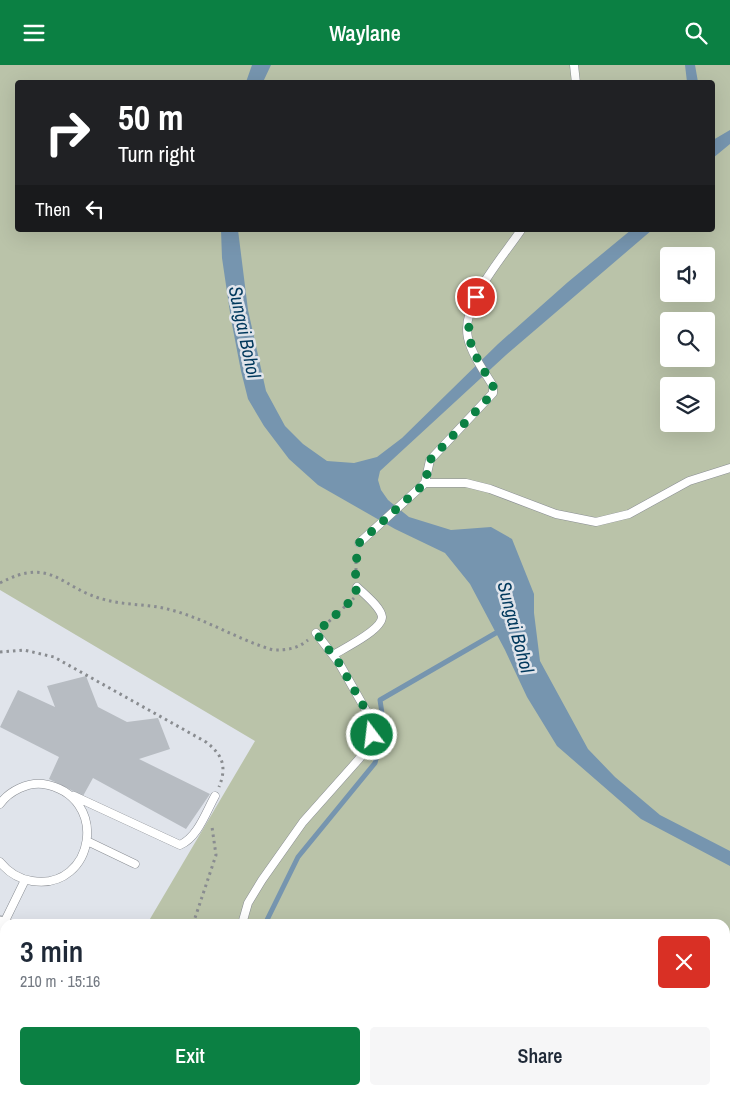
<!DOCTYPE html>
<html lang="en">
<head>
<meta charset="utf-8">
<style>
  :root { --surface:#fff; --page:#f6f6f7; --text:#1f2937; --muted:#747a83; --accent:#0b8043 }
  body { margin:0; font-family:"Archivo Narrow",sans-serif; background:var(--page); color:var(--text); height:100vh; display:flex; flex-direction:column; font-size:19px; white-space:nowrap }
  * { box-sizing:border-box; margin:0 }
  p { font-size:16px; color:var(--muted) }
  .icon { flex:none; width:28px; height:28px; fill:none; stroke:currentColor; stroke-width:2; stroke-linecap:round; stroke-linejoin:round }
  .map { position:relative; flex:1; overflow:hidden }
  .details { position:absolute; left:0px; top:854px; width:730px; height:176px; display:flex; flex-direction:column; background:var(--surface); border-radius:15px 15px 0 0; box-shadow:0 5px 20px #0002 }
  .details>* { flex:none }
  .guide { position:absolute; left:15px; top:15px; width:700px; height:152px; border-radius:5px; box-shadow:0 5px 20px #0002; background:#202124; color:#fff; overflow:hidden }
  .controls { position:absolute; left:660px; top:182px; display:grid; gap:10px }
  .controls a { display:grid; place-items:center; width:55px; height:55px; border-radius:5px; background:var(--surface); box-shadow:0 5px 20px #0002; font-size:25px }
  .pin { position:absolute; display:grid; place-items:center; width:42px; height:42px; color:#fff; margin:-21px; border:2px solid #fff; border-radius:50%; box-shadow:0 1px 5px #0007 }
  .me { position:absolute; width:55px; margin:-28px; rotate:345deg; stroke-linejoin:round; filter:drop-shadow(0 0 4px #0008) }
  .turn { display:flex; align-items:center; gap:18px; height:105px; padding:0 20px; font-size:22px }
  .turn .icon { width:65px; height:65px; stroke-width:2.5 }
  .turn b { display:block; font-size:35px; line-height:42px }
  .then { display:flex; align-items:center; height:48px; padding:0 20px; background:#0003; gap:10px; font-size:19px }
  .round { display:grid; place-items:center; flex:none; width:52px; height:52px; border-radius:5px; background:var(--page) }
  .overview { display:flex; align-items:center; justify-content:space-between; height:85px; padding:0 20px }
  h1 { font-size:30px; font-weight:600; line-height:38px }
  .button { display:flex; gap:10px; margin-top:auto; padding:10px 20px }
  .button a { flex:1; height:58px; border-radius:5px; background:var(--accent); color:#fff; font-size:20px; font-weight:600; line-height:58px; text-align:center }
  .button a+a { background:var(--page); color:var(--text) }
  header { display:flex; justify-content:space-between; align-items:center; height:65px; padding:0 20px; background:var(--accent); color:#fff; font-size:22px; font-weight:600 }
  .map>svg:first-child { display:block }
  .built { fill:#d0d9e5 }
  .green { fill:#bac3a9; fill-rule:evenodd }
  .water { fill:#7695af }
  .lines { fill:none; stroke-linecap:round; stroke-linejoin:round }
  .stream { stroke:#7695af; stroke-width:5 }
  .building { fill:#b7bcc2 }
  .service-casing { stroke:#898d93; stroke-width:9 }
  .secondary-casing { stroke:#898d93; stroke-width:23 }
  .path { stroke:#898c90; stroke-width:3; stroke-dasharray:2.5 4; stroke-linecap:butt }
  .service { stroke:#fff; stroke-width:8 }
  .secondary { stroke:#fff; stroke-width:21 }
  .route { stroke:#0b8043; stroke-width:9; stroke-dasharray:0 16.2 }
  .labels { text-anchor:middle; stroke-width:5; stroke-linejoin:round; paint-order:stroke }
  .water-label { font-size:19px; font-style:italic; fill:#00385c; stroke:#e0e4eb }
</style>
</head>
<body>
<header><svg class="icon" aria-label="menu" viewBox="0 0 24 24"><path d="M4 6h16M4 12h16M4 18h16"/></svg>Waylane<svg class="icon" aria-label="search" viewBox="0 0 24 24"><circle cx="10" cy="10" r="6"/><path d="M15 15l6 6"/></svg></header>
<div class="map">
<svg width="730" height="1029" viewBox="0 0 730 1029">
  <rect width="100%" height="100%" fill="#e0e4eb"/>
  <path class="built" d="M 23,1025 L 123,1025 L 133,1029 L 23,1029 Z"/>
  <path class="green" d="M 0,0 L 730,0 L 730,1029 L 549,1029 L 526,1025 L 725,1025 L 725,859 L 147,859 L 255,676 L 0,525 ZM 18,18 L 712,18 L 712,165 L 18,165 ZM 669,191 L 706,191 L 706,229 L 669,229 ZM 669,256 L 706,256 L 706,294 L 669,294 ZM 669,321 L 706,321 L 706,359 L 669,359 Z"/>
  <path class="water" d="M 252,0 L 271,0 L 263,17 L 246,17 Z
    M 685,0 L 695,0 L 698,17 L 687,17 Z
    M 730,65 L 730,79 L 713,93 L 713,75 Z
    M 221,165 L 238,165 L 248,245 L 266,326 L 285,361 L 303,379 L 327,396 L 354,398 L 377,392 L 402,373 L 498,279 L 568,217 L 631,165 L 652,165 L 506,290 L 380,406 L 378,415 L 381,425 L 388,435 L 409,452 L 451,465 L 491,462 L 512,474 L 534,529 L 534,548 L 540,596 L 588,684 L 615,712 L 660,750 L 730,786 L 730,801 L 641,754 L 557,681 L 527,632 L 505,585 L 470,519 L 445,488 L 395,464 L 318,420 L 289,394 L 264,361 L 248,334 L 241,306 L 231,254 L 222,193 Z"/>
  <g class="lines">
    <path class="stream" d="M 265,859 L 298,792 L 375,698 L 384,662 L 380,635 L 501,565"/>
  </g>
  <path class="building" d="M 86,611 L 98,642 L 127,657 L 158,653 L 170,684 L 139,694 L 210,729 L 186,764 L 93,713 L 83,731 L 49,714 L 59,692 L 0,662 L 18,625 L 55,642 L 47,621 Z"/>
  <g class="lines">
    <g class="service-casing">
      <path id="service" d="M 574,0 L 576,18
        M 425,418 L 466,418 L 490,424 L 556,449 L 596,457 L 629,449 L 689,416 L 730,403
        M 359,478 L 425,418 L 430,395 L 493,328 L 493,321 C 484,306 472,290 468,273 C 460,239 503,192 521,165
        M 333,590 C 343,584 382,565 382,552 C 381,542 364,529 357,522
        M 74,731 L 180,780 C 198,772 206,747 215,731
        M 0,739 C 9,726 28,717 43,719 C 111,730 95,826 32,816 C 19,814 8,807 0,797
        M 87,776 L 135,799
        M 242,859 L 248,838 L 262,815 L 303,757 L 359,694 L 368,682 L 372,670 L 372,656 L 339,598 L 316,568
        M 2,862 L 25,815
        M 101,1025 L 101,1029
        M 53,1029 L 60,1025
        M 198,1029 L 200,1025"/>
    </g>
    <g class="secondary-casing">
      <path id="secondary" d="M 0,862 L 5,864
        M 0,934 L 5,936
        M 237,1025 L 248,1029
        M 448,1025 L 461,1029"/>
    </g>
    <path class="path" d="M 356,512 L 356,489
      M 0,518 C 53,490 60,524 106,535 C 124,540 144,539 163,543 C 201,551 236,574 273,585 C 287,585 297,584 308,575
      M 324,561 L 354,533
      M 0,587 L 24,585 L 54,592 L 206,677 C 223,690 227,702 219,722
      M 193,859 L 216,790 L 212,762
      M 725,975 L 730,976"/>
    <use href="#service" class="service"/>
    <use href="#secondary" class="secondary"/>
  </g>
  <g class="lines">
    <path class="route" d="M 372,670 L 372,656 L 339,598 L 316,568 L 354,533 L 357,522 L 355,504 L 359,478 L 425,418 L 430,395 L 493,328 L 493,321 C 473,286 460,273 476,232"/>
  </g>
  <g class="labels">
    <g class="water-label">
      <text transform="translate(245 267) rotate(78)" y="7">Sungai Bohol</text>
      <text transform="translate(516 562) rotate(75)" y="7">Sungai Bohol</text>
    </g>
  </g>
</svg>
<div class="controls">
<a><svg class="icon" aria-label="sound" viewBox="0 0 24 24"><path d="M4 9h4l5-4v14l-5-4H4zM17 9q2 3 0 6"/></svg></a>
<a><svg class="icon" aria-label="search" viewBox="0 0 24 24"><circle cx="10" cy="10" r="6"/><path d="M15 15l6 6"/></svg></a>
<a><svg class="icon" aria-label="layers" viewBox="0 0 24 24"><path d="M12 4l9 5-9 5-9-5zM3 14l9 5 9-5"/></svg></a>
</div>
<div class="pin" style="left:476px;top:232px;background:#d93025"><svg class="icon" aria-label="arrive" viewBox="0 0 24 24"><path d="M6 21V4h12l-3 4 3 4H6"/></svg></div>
<svg class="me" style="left:372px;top:670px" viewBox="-20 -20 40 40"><circle r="17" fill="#0b8043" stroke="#fff" stroke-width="3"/><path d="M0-11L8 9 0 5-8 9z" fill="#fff"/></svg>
<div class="guide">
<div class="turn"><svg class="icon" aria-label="right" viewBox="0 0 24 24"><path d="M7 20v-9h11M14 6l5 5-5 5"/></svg><div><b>50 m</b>Turn right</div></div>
<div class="then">Then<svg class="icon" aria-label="left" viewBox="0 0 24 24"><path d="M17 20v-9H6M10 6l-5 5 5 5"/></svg></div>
</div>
<section class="details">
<div class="overview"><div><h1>3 min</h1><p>210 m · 15:16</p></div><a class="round" style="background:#d93025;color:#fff"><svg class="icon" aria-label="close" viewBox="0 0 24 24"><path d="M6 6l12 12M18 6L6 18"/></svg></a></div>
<div class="button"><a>Exit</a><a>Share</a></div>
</section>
</div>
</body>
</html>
